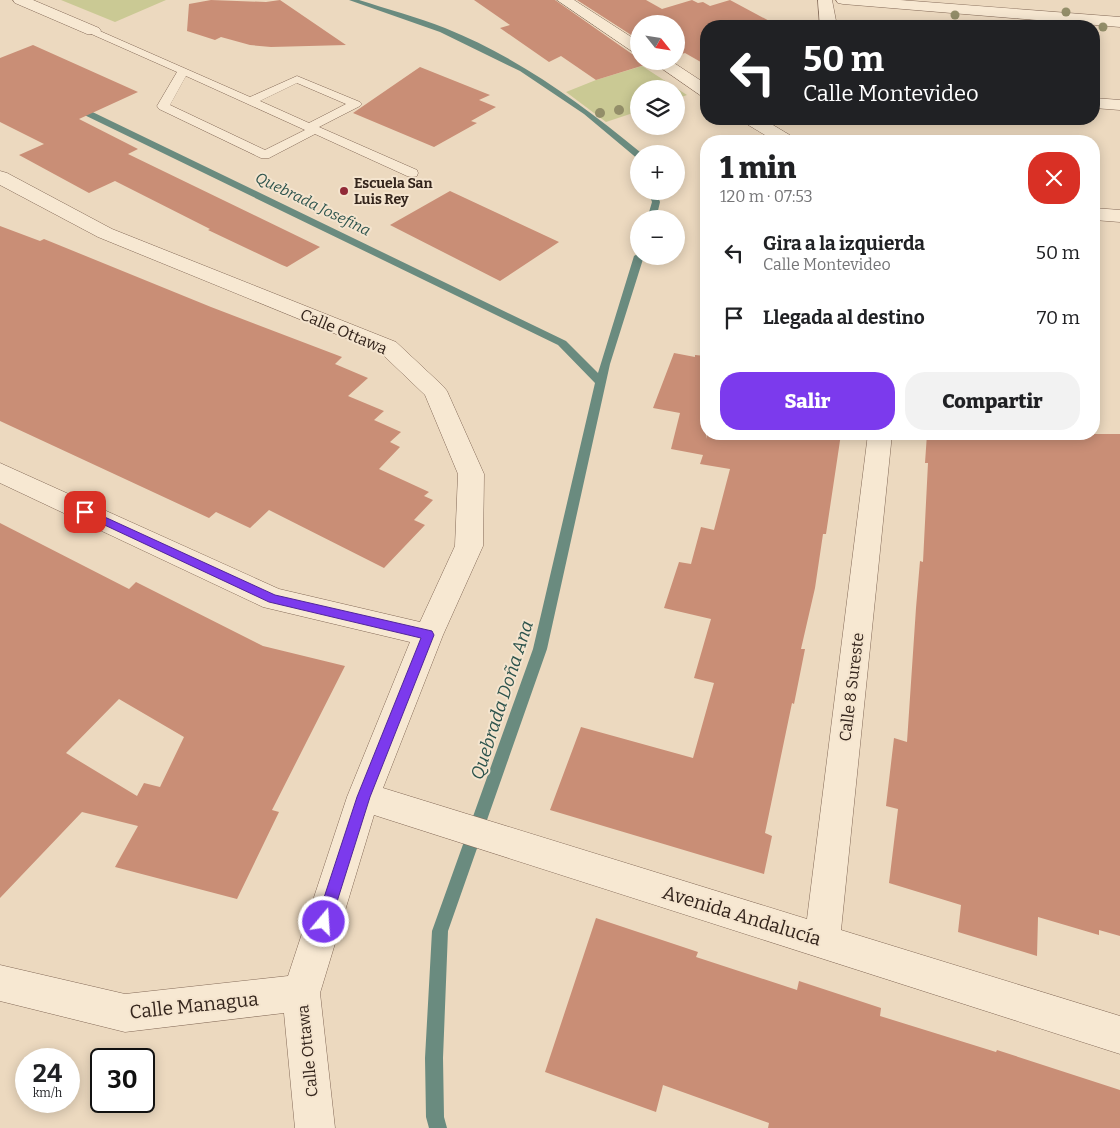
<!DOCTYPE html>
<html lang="es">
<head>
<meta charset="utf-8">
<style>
  :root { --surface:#fff; --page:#f2f2f2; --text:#202124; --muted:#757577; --accent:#7c3aed }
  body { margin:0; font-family:Bitter,serif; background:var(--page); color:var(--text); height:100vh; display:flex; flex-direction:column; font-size:19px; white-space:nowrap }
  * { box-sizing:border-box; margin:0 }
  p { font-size:16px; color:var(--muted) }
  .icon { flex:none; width:28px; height:28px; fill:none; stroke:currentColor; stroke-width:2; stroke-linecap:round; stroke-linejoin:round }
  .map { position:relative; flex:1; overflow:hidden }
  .drawer { position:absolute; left:700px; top:135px; width:400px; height:305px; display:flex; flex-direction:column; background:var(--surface); border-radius:20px; box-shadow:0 2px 12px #0003 }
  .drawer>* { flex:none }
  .hud { position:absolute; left:700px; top:20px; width:400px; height:105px; border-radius:20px; box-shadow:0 2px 12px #0003; background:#202124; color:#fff; overflow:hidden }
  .needle { width:32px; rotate:120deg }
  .tools { position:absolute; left:630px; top:15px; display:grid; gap:10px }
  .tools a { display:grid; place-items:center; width:55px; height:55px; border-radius:50%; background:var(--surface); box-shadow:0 2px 12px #0003; font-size:25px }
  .speed { position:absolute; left:15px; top:1048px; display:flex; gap:10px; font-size:25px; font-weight:700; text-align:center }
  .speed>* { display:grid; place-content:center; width:65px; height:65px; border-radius:50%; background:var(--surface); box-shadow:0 2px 12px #0003; line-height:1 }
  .speed small { font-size:12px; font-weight:400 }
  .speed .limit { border:2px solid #111; border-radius:8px; background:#fff; color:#111 }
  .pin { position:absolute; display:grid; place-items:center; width:42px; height:42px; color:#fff; margin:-21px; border-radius:10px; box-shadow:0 2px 8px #0006 }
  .me { position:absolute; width:55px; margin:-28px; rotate:18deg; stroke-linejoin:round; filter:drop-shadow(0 0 4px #0008) }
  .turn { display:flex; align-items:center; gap:18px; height:105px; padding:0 20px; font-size:22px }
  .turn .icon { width:65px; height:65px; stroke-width:2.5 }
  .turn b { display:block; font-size:35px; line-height:42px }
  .round { display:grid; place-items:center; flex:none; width:52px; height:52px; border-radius:20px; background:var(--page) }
  .summary { display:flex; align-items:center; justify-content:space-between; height:85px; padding:0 20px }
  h1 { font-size:30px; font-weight:800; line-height:38px }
  .button { display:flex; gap:10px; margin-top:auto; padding:10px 20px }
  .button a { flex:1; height:58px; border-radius:20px; background:var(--accent); color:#fff; font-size:20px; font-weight:800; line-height:58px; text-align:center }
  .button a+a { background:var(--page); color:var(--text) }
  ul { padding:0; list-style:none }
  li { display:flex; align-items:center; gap:15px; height:65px; padding:0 20px }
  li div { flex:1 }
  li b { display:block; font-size:19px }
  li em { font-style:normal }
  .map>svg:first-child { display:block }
  .green { fill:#cac994 }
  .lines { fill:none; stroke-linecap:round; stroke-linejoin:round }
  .stream { fill:#6a8b7f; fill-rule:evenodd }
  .building { fill:#c98e76; fill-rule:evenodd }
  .lane-casing { stroke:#846a58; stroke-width:1 }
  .street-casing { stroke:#846a58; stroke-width:1 }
  .lane { fill:#f7e8d2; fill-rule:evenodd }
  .street { fill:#f7e8d2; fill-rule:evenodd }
  .tree { fill:#938e69 }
  .route { fill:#7c3aed; stroke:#51269a }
  .poi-dot { fill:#912a37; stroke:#f4e4ce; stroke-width:2 }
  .labels { text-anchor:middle; stroke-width:4; stroke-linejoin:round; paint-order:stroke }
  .far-poi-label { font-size:14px; font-weight:bold; fill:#34251c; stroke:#f4e4ce; text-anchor:start }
  .far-water-label { font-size:15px; font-style:italic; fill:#2c534c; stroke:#f4e4ce }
  .street-label { font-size:16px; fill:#34251c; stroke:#f4e4ce }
  .water-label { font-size:18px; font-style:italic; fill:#2c534c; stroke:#f4e4ce }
  .near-street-label { font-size:19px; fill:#34251c; stroke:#f4e4ce }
</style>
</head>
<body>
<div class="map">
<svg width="1120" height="1128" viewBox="0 0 1120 1128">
  <rect width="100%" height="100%" fill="#ecd9bf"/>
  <path class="green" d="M 61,0 L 166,0 L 115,22 Z
    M 642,66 L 687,95 L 676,99 L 676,89 L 639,89 L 639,111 L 606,122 L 566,92 L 596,80 Z"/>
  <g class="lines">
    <path class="stream" d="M 349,0 L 359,0 C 387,9 417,17 445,28 C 519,58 579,102 640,152 L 639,160 L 584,114 L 520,71 L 440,32 Z
      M 72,105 L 78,105 L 566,341 L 598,373 L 634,256 L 639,253 L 639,256 L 644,256 L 610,364 L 547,649 L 448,931 L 443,1058 L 444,1117 L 447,1128 L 429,1128 L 426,1117 L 425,1058 L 432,931 L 533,649 L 595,383 L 558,345 L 72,109 Z
      M 648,191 L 656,191 L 660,202 L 656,219 L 647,219 L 652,202 Z"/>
  </g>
  <path class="building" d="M 211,0 L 266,2 L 280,0 L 346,45 L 271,47 L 250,45 L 221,37 L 215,40 L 187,31 L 189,4 Z
    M 474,0 L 555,0 L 632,54 L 639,56 L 639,61 L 649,61 L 651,63 L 596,80 L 561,56 L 549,62 L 500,28 L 510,25 Z
    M 577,0 L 646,0 L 662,9 L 692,0 L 698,3 L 703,2 L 710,6 L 730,0 L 773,23 L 761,26 L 706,26 L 706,65 L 685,53 L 676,56 L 676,24 L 639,24 L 639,40 Z
    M 33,45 L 138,92 L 79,119 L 138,149 L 128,154 L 320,247 L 287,267 L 282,265 L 208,230 L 210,229 L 115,181 L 89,193 L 19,155 L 44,144 L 0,122 L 0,58 Z
    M 420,67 L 490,95 L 479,100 L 496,107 L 471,121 L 477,123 L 434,147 L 353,113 Z
    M 450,191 L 559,242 L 500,281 L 390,225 Z
    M 0,226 L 40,241 L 44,239 L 211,307 L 342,357 L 335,364 L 368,378 L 348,396 L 384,411 L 374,420 L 401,432 L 390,442 L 400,447 L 379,469 L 429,492 L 424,496 L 433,500 L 414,520 L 425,525 L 384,568 L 269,510 L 250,528 L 216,512 L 209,518 L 0,421 Z
    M 674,353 L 695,357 L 695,355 L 706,356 L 706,439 L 707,434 L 841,434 L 826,534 L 823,534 L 815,588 L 801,649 L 805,649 L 794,704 L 792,703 L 765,833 L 772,836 L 764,874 L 550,810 L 581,727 L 693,758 L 714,683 L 694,678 L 711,619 L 664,608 L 679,562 L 691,564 L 701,527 L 714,530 L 730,469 L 700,464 L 703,455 L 671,449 L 680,413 L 653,408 Z
    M 927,434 L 1120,434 L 1120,936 L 1099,930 L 1099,935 L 1038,917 L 1037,956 L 958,932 L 961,905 L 889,883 L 898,809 L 886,806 L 894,738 L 907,742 L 916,608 L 920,561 L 923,562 L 928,463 L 925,463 Z
    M 0,523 L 129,589 L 136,582 L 263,646 L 345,666 L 272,810 L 279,812 L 237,899 L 115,867 L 138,826 L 82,812 L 0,898 ZM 119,699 L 184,737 L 160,787 L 144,783 L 137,796 L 66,753 Z
    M 596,918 L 698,952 L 696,957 L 797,990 L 799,981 L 881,1008 L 880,1016 L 996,1052 L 997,1050 L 1120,1090 L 1120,1128 L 768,1128 L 769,1123 L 663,1085 L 656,1112 L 545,1072 Z"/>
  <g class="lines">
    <g class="lane-casing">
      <path id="lane" d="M 93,28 L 250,97 L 297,76 L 360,102 L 362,104 L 360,106 L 319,127 L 417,170 L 418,173 L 417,176 L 407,176 L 315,134 L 269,158 L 261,158 L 159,109 L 157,106 L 177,72 L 89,33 L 88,31 ZM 186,76 L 305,130 L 265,150 L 170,105 ZM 297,83 L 346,104 L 309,123 L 260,101 Z"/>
    </g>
    <g class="street-casing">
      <path id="street" d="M 13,0 L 33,0 L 99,28 L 101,31 L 99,34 L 87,34 L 15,3 Z
        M 557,0 L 574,0 L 639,42 L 639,54 L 633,52 Z
        M 818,0 L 832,0 L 837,26 L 820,26 Z
        M 836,0 L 900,0 L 1120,17 L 1120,27 L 843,4 L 838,3 Z
        M 651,61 L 671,61 L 706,84 L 706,96 L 700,95 Z
        M 1094,98 L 1120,100 L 1120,110 L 1094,108 Z
        M 742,119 L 763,119 L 793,137 L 796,141 L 775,141 L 745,123 Z
        M 0,171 L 7,173 L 112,229 L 396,342 L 443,386 L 447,391 L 484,474 L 483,546 L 443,635 L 383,788 L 807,919 L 868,434 L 892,434 L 841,930 L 1120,1016 L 1120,1054 L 374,815 L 320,993 L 335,1128 L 295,1128 L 284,1013 L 125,1032 L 0,1001 L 0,965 L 125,994 L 288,976 L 347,797 L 410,642 L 263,607 L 0,483 L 0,463 L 279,589 L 420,622 L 455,546 L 458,474 L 425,395 L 380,352 L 98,237 L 0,185 Z
        M 1094,208 L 1120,210 L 1120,222 L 1094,220 Z"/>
    </g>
    <use href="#lane" class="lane"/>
    <use href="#street" class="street"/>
  </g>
  <g class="tree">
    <circle cx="1066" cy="12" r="4.5"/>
    <circle cx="955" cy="15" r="4.5"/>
    <circle cx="1103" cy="27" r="4.5"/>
    <circle cx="619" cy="110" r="5"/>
    <circle cx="600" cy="113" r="5"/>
  </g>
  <path class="route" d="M 85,508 L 275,595 L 432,631 L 434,635 L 370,797 L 329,927 L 324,929 L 318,927 L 316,922 L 357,797 L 421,638 L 269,602 L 81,514 L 80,512 L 81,509 Z"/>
  <circle class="poi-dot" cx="344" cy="191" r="5"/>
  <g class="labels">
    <g class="far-poi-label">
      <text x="354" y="188">Escuela San<tspan x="354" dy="16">Luis Rey</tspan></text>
    </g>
    <g class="far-water-label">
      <text transform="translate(313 204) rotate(26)" y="5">Quebrada Josefina</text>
    </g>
    <g class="street-label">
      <text transform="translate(344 331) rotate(23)" y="6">Calle Ottawa</text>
      <text transform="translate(851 687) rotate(-83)" y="6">Calle 8 Sureste</text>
      <text transform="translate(307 1051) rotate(-96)" y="6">Calle Ottawa</text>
    </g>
    <g class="water-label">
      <text transform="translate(502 700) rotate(-72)" y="6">Quebrada Doña Ana</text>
    </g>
    <g class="near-street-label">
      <text transform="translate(742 915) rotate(17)" y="7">Avenida Andalucía</text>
      <text transform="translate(194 1005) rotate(-6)" y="7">Calle Managua</text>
    </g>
  </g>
</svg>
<div class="tools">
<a><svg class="needle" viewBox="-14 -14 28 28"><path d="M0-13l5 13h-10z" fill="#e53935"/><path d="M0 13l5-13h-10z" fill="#757577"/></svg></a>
<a><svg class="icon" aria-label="layers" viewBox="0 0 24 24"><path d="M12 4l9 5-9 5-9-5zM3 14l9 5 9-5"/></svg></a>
<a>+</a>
<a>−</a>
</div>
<div class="speed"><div>24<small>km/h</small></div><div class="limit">30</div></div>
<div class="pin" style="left:85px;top:512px;background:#d93025"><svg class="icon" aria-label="arrive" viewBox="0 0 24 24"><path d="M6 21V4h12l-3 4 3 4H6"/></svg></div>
<svg class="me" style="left:324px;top:922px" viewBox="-20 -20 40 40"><circle r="17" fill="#7c3aed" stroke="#fff" stroke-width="3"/><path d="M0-11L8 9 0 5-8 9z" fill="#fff"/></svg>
<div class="hud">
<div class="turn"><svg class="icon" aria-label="left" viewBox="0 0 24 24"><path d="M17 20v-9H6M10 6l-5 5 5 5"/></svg><div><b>50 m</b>Calle Montevideo</div></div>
</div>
<section class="drawer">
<div class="summary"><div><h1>1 min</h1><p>120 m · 07:53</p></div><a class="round" style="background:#d93025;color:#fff"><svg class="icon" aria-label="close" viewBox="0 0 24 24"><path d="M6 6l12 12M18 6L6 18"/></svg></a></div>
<ul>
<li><svg class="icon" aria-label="left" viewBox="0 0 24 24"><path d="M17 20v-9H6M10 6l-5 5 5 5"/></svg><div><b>Gira a la izquierda</b><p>Calle Montevideo</p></div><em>50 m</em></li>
<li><svg class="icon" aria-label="arrive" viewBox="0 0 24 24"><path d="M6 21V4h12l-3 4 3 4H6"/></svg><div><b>Llegada al destino</b></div><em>70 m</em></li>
</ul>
<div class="button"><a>Salir</a><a>Compartir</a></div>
</section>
</div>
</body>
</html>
